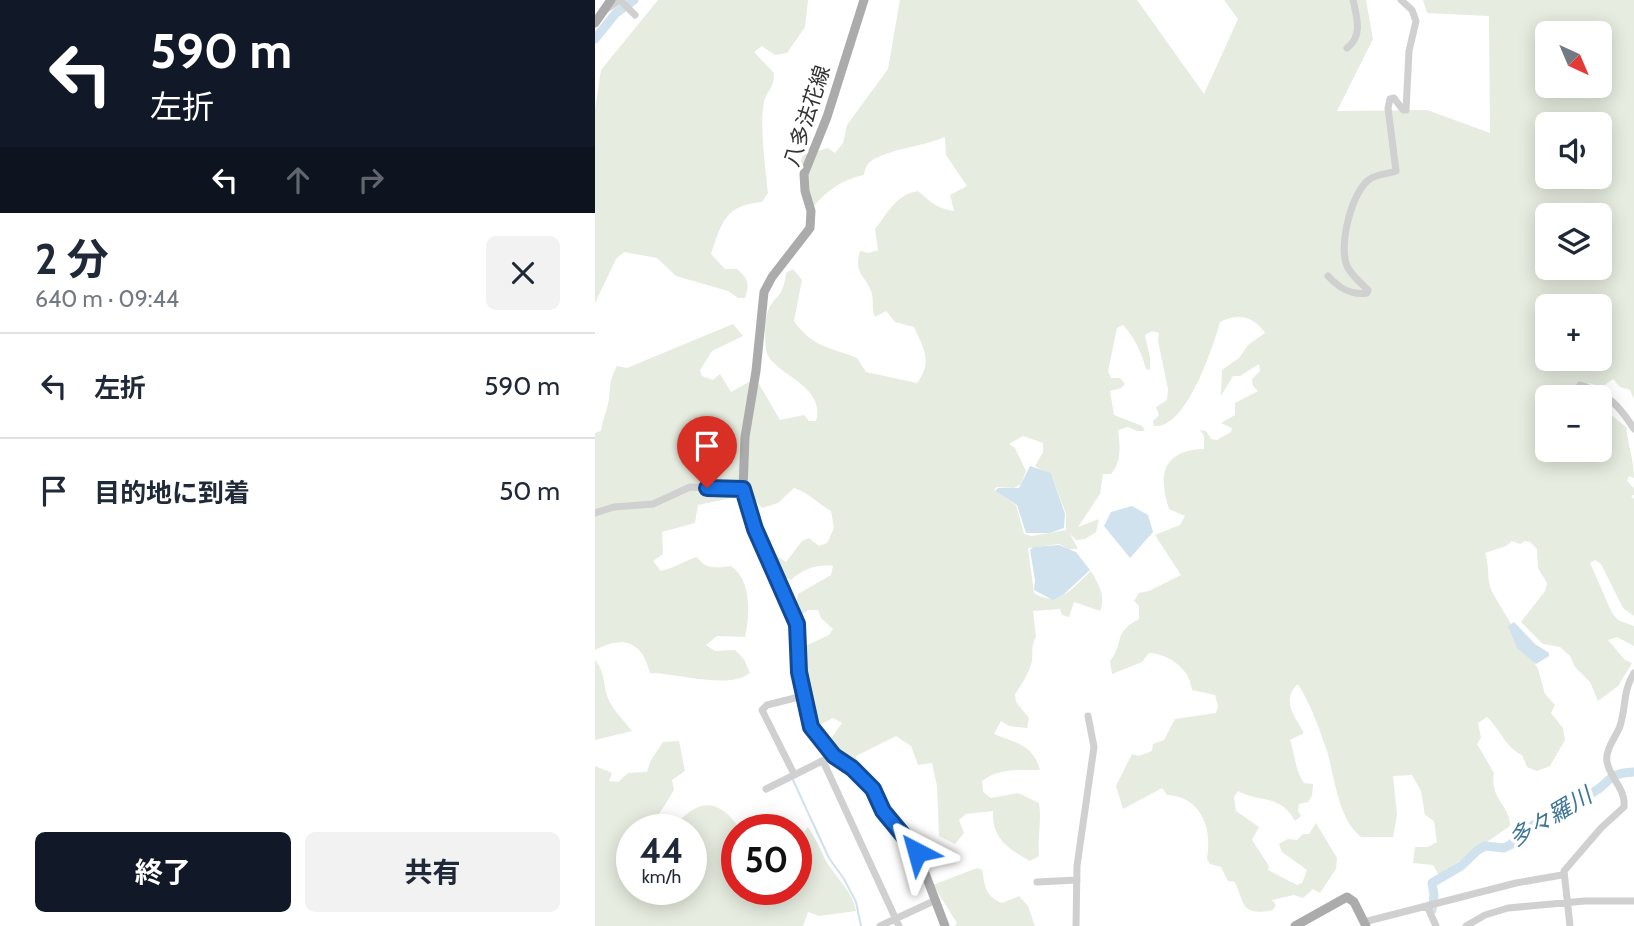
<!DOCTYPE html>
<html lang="ja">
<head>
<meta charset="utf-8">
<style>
  :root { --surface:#fff; --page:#f2f2f3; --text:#1f2937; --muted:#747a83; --line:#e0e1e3; --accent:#111827 }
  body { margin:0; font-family:Cabin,"Noto Sans JP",sans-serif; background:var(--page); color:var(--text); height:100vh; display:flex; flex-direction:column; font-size:26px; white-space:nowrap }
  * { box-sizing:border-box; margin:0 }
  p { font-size:23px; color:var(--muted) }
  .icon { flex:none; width:38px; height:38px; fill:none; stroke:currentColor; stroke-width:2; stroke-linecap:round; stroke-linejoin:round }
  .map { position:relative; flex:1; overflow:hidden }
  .side { display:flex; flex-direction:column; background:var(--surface); width:595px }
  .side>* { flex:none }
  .hud { background:#111827; color:#fff; overflow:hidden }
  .needle { width:46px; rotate:136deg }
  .buttons { position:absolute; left:940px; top:21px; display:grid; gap:14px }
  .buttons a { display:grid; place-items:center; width:77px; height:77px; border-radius:10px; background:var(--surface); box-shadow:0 4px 18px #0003; font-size:35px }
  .speed { position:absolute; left:21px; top:814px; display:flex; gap:14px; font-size:35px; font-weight:700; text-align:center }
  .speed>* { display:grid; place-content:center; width:91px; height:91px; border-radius:50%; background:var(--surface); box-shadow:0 4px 18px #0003; line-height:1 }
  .speed small { font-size:18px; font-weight:400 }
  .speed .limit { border:10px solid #d22; background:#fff; color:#111 }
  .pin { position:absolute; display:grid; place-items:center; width:60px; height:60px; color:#fff; margin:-72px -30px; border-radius:50% 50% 50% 0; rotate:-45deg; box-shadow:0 0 7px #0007 }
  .pin .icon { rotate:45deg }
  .me { position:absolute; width:77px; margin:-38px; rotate:321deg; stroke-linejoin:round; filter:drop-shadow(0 0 5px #0008) }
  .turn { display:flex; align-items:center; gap:24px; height:147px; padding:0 35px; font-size:32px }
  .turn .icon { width:91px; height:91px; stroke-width:2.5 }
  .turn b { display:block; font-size:49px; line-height:60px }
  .lanes { display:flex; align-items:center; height:66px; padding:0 35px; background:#0003; justify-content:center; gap:35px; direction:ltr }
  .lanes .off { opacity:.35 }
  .round { display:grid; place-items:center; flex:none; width:74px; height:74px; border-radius:10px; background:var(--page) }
  .overview { display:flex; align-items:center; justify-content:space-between; height:119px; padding:0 35px }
  h1 { font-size:42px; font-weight:700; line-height:52px }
  .primary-button { display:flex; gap:14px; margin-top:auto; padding:14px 35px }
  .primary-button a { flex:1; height:80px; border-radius:10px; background:var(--accent); color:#fff; font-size:28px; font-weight:700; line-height:80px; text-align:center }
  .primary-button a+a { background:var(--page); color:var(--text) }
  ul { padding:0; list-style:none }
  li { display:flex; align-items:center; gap:21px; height:105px; padding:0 35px; border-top:2px solid var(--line) }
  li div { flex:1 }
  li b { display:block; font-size:26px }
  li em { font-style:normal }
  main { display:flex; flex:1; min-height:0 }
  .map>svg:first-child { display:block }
  .green { fill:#e6ecdf; fill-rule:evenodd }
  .water { fill:#cfe2ee }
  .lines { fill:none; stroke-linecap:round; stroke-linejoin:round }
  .stream { stroke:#cfe2ee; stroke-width:2 }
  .river { stroke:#cfe2ee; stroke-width:9 }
  .minor { stroke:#d0d0d0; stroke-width:7 }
  .major { stroke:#ababab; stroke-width:9 }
  .route-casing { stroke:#114b97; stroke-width:18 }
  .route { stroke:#1a73e8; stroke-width:12 }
  .labels { text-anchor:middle; stroke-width:7; stroke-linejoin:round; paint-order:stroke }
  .street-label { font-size:21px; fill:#333; stroke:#fff }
  .water-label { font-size:23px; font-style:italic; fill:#3f7597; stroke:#fff }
</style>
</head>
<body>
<main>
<section class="side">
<div class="hud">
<div class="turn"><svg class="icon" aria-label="left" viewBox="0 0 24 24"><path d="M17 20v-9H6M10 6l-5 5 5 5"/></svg><div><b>590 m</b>左折</div></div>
<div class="lanes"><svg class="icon" aria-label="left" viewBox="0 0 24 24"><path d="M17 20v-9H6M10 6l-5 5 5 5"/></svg><svg class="icon off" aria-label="ahead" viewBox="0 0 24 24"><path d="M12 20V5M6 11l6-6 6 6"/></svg><svg class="icon off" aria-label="right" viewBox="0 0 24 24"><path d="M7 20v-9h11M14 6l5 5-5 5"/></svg></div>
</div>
<div class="overview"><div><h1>2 分</h1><p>640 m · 09:44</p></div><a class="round"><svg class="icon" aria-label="close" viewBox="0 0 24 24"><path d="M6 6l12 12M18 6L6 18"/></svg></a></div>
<ul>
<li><svg class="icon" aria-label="left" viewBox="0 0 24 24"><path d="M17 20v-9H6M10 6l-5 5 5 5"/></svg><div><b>左折</b></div><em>590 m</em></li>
<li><svg class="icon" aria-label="arrive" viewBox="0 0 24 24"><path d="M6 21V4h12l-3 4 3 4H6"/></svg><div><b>目的地に到着</b></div><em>50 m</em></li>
</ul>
<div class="primary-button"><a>終了</a><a>共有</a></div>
</section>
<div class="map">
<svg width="1039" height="926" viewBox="0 0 1039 926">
  <rect width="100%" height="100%" fill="#fff"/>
  <path class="green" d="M 63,0 L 213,0 L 210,27 L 192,53 L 180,55 L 167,46 L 159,52 L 179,73 C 179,91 171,90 169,103 C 164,124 171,171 173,193 L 167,202 C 130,205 127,222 116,254 L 130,269 L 142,269 C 153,279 155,283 150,298 L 143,298 L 133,291 L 81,276 L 62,258 L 29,252 L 21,259 L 0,303 L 0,109 L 6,70 Z
    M 305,0 L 542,0 L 609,94 L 643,19 L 629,0 L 771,0 L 778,39 L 742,111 L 832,110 L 895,133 L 894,16 L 832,13 L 828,0 L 1039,0 L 1039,399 L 1035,390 L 1025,387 L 1018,379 L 1007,387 L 994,383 L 991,389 L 998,397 L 952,397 L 952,450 L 1004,450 L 1005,406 L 1031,427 C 1033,445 1039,460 1039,478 L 1034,476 L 1032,481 L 1039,488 L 1039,495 L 1036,496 L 1039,499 L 1039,616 L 1028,608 L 1006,564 L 1000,560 L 995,563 L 1017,613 L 1023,620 L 1039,626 L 1039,646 L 1022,637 L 1013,640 L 1030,660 L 1037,663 L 1023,686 L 1003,701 L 995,682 L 980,667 L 975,656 L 965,647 L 948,644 L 926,622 L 950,591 L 952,583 L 943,568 L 942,549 L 935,542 L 930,541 L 925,544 L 917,541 L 911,546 L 890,553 C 895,567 891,578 897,592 L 943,669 L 950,694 L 960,705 L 956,713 L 968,728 L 970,740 L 955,766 L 942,771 L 932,767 L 927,755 C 910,747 906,730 892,717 L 883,723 L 886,738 L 882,744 L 899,773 C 894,799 916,806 915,826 L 844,875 L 838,865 L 818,863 L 820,847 L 833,847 L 842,842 L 839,821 L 830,815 L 826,791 L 817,775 L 798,776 L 802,815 L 798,837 L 766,837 C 743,819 740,778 732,751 C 724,728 716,705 703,684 C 686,700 699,715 709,733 L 695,740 C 700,754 700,771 709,783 L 718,784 L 717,796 L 713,802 L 704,804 L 703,811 L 706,816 L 700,821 C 686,794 665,803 643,791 L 639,797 L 641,811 L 664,827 L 657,840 L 674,866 L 673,870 L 702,885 L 707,883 L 712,870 L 687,852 L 684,844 L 693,839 L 702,840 L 708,834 L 714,834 L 721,823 L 742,858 L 741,869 L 725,893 L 718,889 L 708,898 L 699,895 L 677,900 L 681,905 L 678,910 C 647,916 650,906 640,882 L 633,881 L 626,867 L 615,864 L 612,859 C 617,830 608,797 572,795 L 567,788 L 528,809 L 521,786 L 537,754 L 544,756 L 557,751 L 558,744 L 569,740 L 580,719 L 621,713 L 623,706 L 620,695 L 597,690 C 595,669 574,654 554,653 L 547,662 L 517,674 L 515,661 C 531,641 516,634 544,619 L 544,606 L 539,601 L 544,593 L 554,591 L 586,575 L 560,535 L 585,525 L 590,516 L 574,509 C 563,476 567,450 609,449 L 609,436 L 605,430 L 611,431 L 616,439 L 622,440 L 636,432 L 637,428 L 626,423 L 640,415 L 640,403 L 663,391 L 658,386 L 657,379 L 665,371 L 664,364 L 645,376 L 638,376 L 626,396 L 627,370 L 644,358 L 653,345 L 670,333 C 659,316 643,313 625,322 C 618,347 591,430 559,426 L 558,421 L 564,415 L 561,407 L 572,400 L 573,389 L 563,341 L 564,333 L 557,331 L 550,335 L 555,358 L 555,370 L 551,369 C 547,354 539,336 528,325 L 522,328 L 513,371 L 516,378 L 525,378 L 530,384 L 526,388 L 515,391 L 519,415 L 547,426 L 550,431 L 542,431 L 533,427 L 523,430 C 525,446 527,461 516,474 L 508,474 L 505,494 L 483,527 L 504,519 L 501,532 L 490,539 L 481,540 L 475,534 L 483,549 L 473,549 L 464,544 L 433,548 L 439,593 C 464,609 478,587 496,571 C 504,585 511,596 505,611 L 479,602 L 474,617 L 467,615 L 465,609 L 438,611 L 441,637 C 436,645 438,651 437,661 C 434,673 427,684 420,694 L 421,702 L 434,718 L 432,728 L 414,726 L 406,721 L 399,734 C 420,743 438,744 445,770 C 424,770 404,768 387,781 L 388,792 L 396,798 L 423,793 L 444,803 C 447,821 442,838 444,856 L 435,861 C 412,848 397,838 398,811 L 371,814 L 364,820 L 369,833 L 360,844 L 344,836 L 342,786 L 337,763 L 323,765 L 316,746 L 301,736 L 261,756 L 264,768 L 245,757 L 232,744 L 247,723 L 238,718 L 225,725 L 218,725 L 206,671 L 206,648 L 234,635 L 238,629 L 226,618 L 223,610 L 213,610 L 205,616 L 201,606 L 203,594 L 236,575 L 238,566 C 222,564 208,569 196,580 L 186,575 L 182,556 L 191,562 L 207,541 L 214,538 L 224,546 L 232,543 L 239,528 L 236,511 C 222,503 214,493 199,488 L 183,503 L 167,508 L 155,494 L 103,505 L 100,523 L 67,532 L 68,554 L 58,561 L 66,571 C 80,568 88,561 102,557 C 111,570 122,568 136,566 C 157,581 155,614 150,637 L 122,636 L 111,645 L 120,651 L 140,650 L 149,659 L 155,673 C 133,690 83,673 55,673 C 47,641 28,635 0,650 L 0,433 L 6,431 C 7,421 11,414 13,404 C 17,387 12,385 22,366 L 32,368 L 138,324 L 148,336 L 117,351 L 105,370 L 107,376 L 118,380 L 125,374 L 136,392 L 154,382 L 164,384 L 185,420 L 209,415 L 214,421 L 221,421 C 232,384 174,373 171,350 C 170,339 169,322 173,311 C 180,294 188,299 191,273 L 198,269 L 207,280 L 199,321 C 218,348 235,347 262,358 L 271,372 L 322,383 C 338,362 329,349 319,327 L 300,322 L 291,311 L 280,317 C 276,308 279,303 277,294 C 272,275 258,276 265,251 L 274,253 L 283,250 L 280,229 C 294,212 300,195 323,191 C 334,201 343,209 359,211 L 355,195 L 372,186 L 351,155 L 350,137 C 329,146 301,148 281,158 C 273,162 270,167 269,175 C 249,179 232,190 219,206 L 208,198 C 206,179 201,161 213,145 L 223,151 L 233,148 L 240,153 L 248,143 L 252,125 L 293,69 ZM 952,33 L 1004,33 L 1004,86 L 952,86 ZM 952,124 L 1004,124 L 1004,177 L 952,177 ZM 952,215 L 1004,215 L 1004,268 L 952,268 ZM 952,306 L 1004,306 L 1004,359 L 952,359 ZM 428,436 L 448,443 L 448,452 L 440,466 L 457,476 L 471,514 L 471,530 L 437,536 L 429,534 L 421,505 L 399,490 L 402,487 L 419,488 L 426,484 L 431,471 L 420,448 L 414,444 Z
    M 0,660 C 9,671 8,679 11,692 C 14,707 28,719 37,731 L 0,740 Z
    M 84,741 L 90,771 L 77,780 L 79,790 L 56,827 L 37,830 L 37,837 L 29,842 L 32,846 L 37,844 L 37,889 L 96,889 L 96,830 L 77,829 C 102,799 122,796 145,829 L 142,830 L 142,889 L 201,889 L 201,841 L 213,827 C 220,837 224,847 229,857 C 239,877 257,889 261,911 L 224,916 L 213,912 L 208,926 L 0,926 L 0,766 L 17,773 L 14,781 L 23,782 L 33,773 L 52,772 L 56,760 L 68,742 Z
    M 382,868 L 387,870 C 390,886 390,896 407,903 L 424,896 L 433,906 L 440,926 L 360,926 L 362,923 L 338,885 Z"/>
  <path class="water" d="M 435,466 L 456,473 L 470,514 L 469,528 L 455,533 L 431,533 L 422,505 L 400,491 L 403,488 L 424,488 Z
    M 537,506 L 553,515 L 558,532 L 535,558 L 509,526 L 516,512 Z
    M 464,545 L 481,552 L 495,570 L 468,595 L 458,600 L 439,590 L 440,580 L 435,550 L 438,547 Z
    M 919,622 L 940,644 L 954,653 L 954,656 L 941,664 L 922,648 L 913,626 Z"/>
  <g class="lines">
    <path class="stream" d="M 198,780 L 234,858 L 249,879 L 261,902 L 266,926"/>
    <path class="river" d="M 0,39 L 21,13 L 39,0
      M 837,910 L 839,895 L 837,883 L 866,866 L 883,850 L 890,846 L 909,848 L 915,845 C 945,815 963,812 997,793 C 1019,781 1008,774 1039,772"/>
    <path class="minor" d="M 10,10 L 25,0 L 40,15
      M 752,48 C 768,36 762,18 758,0
      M 733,276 C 744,288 756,296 772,293 L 773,290 C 766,283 756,275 752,266 C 743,246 757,190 775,179 C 782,174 793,174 801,171 L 793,108 L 795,99 L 799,98 L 808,110 L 811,110 L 814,51 L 821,21 L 817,10 L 806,0
      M 985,385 C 1012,393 1024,405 1039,429
      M 0,513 L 19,507 L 58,504 L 95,487 L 148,489
      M 228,761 L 304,926
      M 199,774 L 167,710 L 172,705 L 208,696
      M 171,789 L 231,759
      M 442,882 L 482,880
      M 833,908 L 841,926
      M 769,922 L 921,883 L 967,875
      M 285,926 L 341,900
      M 481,926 L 482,866 L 499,747 L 493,716
      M 871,926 L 890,915 L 913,908 L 990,901 L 1038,901
      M 975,926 L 969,871 L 1006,828 L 1029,807 C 1031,788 1015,779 1012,762 C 1010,749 1021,737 1025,726 C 1031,707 1028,690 1039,673"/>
    <path class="major" d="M 269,0 L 232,117 L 209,174 L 210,191 L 216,211 L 215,228 L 177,277 L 169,292 L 161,371 L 150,437 L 148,489 L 160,529 L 202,624 L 204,672 L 216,727 L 238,756 L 257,768 L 278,789 L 288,811 L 322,852 L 350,926
      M 0,23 L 16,0
      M 700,926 L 752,897 L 759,902 L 771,926"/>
  </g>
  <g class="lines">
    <g class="route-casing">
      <path id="route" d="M 112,488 L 148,489 L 160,529 L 202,624 L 204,672 L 216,727 L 239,756 L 257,768 L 278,789 L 288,811 L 322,852"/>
    </g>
    <use href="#route" class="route"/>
  </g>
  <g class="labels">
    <g class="street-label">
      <text transform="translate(212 116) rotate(-72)" y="7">八多法花線</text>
    </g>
    <g class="water-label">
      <text transform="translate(955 817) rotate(-31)" y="8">多々羅川</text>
    </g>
  </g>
</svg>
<div class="buttons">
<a><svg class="needle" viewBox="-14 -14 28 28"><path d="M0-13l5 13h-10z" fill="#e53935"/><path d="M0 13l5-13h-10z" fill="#747a83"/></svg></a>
<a><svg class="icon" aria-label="sound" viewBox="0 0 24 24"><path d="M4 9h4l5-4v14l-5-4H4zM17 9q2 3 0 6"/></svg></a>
<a><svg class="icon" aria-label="layers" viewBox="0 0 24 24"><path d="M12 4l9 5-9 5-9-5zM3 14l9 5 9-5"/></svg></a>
<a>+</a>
<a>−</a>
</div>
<div class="speed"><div>44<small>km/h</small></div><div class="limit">50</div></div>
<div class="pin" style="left:112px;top:488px;background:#d93025"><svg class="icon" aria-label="arrive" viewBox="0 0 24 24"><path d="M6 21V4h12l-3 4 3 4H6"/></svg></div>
<svg class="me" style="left:322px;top:852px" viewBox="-20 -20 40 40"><path d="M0-17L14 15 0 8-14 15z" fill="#1a73e8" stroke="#fff" stroke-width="4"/></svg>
</div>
</main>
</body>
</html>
